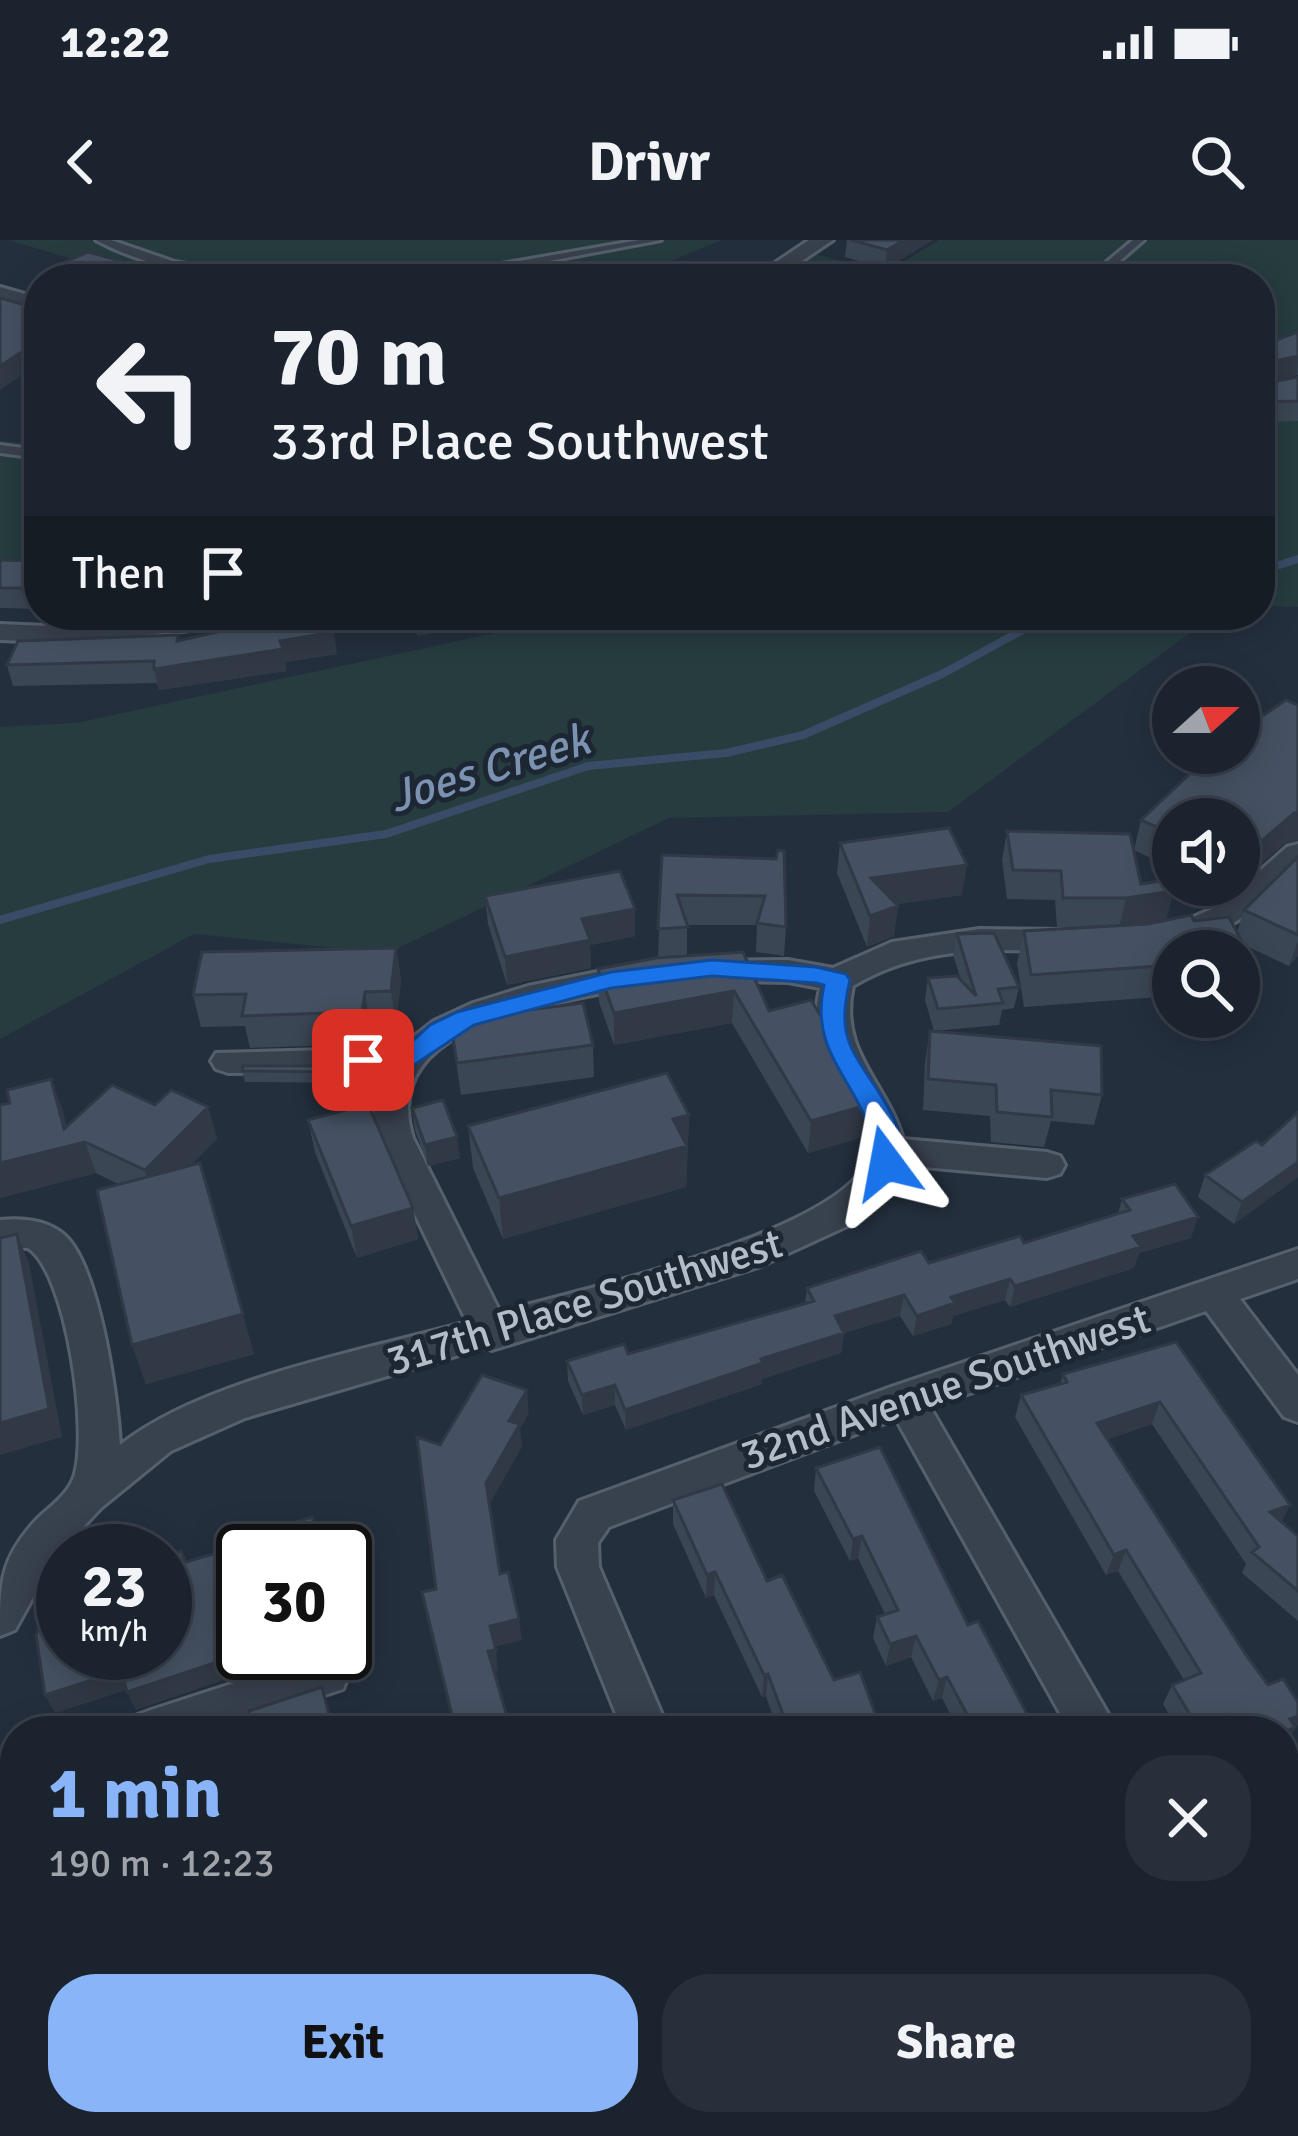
<!DOCTYPE html>
<html lang="en">
<head>
<meta charset="utf-8">
<style>
  :root { --surface:#1b232e; --page:#282f3a; --text:#f1f3f6; --muted:#a0a4aa; --line:#39404a; --accent:#8ab4f8 }
  body { margin:0; font-family:Signika,sans-serif; background:var(--page); color:var(--text); height:100vh; display:flex; flex-direction:column; font-size:45px; white-space:nowrap }
  * { box-sizing:border-box; margin:0 }
  p { font-size:39px; color:var(--muted) }
  .icon { flex:none; width:66px; height:66px; fill:none; stroke:currentColor; stroke-width:2; stroke-linecap:round; stroke-linejoin:round }
  .map { position:relative; flex:1; overflow:hidden }
  .panel { position:absolute; left:0px; top:1476px; width:1299px; height:420px; display:flex; flex-direction:column; background:var(--surface); border-radius:48px 48px 0 0; box-shadow:0 6px 30px #0003,0 0 0 3px var(--line) }
  .panel>* { flex:none }
  .top-card { position:absolute; left:24px; top:24px; width:1251px; height:366px; border-radius:48px; box-shadow:0 6px 30px #0003,0 0 0 3px var(--line); background:#1b232e; color:var(--text); overflow:hidden }
  .needle { width:78px; rotate:69deg }
  .buttons { position:absolute; left:1152px; top:426px; display:grid; gap:24px }
  .buttons a { display:grid; place-items:center; width:108px; height:108px; border-radius:50%; background:var(--surface); box-shadow:0 6px 30px #0003,0 0 0 3px var(--line); font-size:60px }
  .speed { position:absolute; left:36px; top:1284px; display:flex; gap:24px; font-size:60px; font-weight:700; text-align:center }
  .speed>* { display:grid; place-content:center; width:156px; height:156px; border-radius:50%; background:var(--surface); box-shadow:0 6px 30px #0003,0 0 0 3px var(--line); line-height:1 }
  .speed small { font-size:30px; font-weight:400 }
  .speed .limit { border:6px solid #111; border-radius:18px; background:#fff; color:#111 }
  .pin { position:absolute; display:grid; place-items:center; width:102px; height:102px; color:#fff; margin:-51px; border-radius:24px; box-shadow:0 6px 18px #0006 }
  .me { position:absolute; width:132px; margin:-66px; rotate:347deg; stroke-linejoin:round; filter:drop-shadow(0 0 9px #0008) }
  .turn { display:flex; align-items:center; gap:42px; height:252px; padding:0 48px; font-size:54px }
  .turn .icon { width:156px; height:156px; stroke-width:2.5 }
  .turn b { display:block; font-size:84px; line-height:102px }
  .then { display:flex; align-items:center; height:114px; padding:0 48px; background:#0003; gap:24px; font-size:45px }
  .round { display:grid; place-items:center; flex:none; width:126px; height:126px; border-radius:48px; background:var(--page) }
  .head { display:flex; align-items:center; justify-content:space-between; height:204px; padding:0 48px }
  h1 { font-size:72px; font-weight:700; line-height:90px; color:var(--accent) }
  .button { display:flex; gap:24px; margin-top:auto; padding:24px 48px }
  .button a { flex:1; height:138px; border-radius:48px; background:var(--accent); color:#111; font-size:48px; font-weight:700; line-height:138px; text-align:center }
  .button a+a { background:var(--page); color:var(--text) }
  .status { display:flex; justify-content:space-between; align-items:center; height:84px; padding:0 60px; background:var(--surface); direction:ltr }
  .status svg { height:33px; fill:currentColor }
  header { display:flex; justify-content:space-between; align-items:center; height:156px; padding:0 48px; background:var(--surface); font-size:54px; font-weight:700 }
  .map>svg:first-child { display:block }
  .green { fill:#263c3f }
  .lines { fill:none; stroke-linecap:round; stroke-linejoin:round }
  .stream { stroke:#394c67; stroke-width:8 }
  .service-casing { stroke:#565f6c; stroke-width:6 }
  .minor-casing { stroke:#565f6c; stroke-width:6 }
  .path { stroke:#44595c; stroke-width:8; stroke-dasharray:12 12; stroke-linecap:butt }
  .service { fill:#38414e; fill-rule:evenodd }
  .minor { fill:#38414e; fill-rule:evenodd }
  .wall { fill:#3b4654 }
  .shaded-wall { fill:#303945 }
  .building { fill:#455162; stroke:#303945; stroke-width:3 }
  .route { fill:#1a73e8; stroke:#114b97; stroke-width:3 }
  .labels { text-anchor:middle; stroke-width:10; stroke-linejoin:round; paint-order:stroke }
  .street-label { font-size:42px; fill:#b4bcc9; stroke:#1d2633 }
  .water-label { font-size:45px; font-style:italic; fill:#7c92b1; stroke:#1d2633 }
</style>
</head>
<body>
<div class="status"><b>12:22</b><svg viewBox="0 0 49 12"><path d="M0 12V9h3v3zM5 12V6h3v6zM10 12V3h3v9zM15 12V0h3v12zM26 1h20v11H26zM47 4h2v5h-2z"/></svg></div>
<header><svg class="icon" aria-label="back" viewBox="0 0 24 24"><path d="M15 5l-7 7 7 7"/></svg>Drivr<svg class="icon" aria-label="search" viewBox="0 0 24 24"><circle cx="10" cy="10" r="6"/><path d="M15 15l6 6"/></svg></header>
<div class="map">
<svg width="1298" height="1896" viewBox="0 0 1298 1896">
  <rect width="100%" height="100%" fill="#242f3e"/>
  <path class="green" d="M 8,0 L 722,0 L 627,39 L 141,39 Z
    M 939,0 L 1298,0 L 1298,97 L 1260,102 L 1260,39 L 761,39 L 804,11 L 885,33 Z
    M 1298,168 L 1298,367 L 1260,366 L 1260,171 Z
    M 0,201 L 39,204 L 39,327 L 0,321 Z
    M 578,375 L 1214,375 L 948,572 L 669,578 L 388,713 L 194,694 L 0,799 L 0,487 L 76,483 Z
    M 184,1881 L 418,1881 L 380,1896 L 187,1896 Z"/>
  <g class="lines">
    <path class="stream" d="M 1260,331 L 1298,319
      M 0,680 L 209,619 L 386,594 L 588,526 L 726,513 L 803,495 L 942,434 L 1050,375"/>
    <g class="service-casing">
      <path id="service" d="M 96,0 L 111,0 L 175,22 L 271,39 C 214,39 147,28 96,0 Z
        M 639,0 L 661,0 L 496,31 L 399,39 L 357,39 L 362,36 L 496,25 Z
        M 1133,0 L 1144,0 L 1106,33 L 1105,39 L 1095,39 L 1097,30 Z
        M 0,205 L 39,210 L 39,218 L 0,213 Z"/>
    </g>
    <g class="minor-casing">
      <path id="minor" d="M 809,0 L 833,0 L 775,39 L 751,39 Z
        M 0,47 L 39,58 L 39,71 L 0,60 Z
        M 183,375 L 270,375 L 257,383 L 71,403 L 0,400 L 0,384 L 71,387 Z
        M 1298,604 L 1298,630 C 1269,656 1210,714 1168,702 L 1163,695 L 1168,688 L 1221,665 L 1287,607 Z
        M 979,689 L 1070,690 L 1081,694 L 1086,701 L 1081,708 L 1070,712 C 993,709 921,705 853,746 C 838,812 886,841 903,899 L 1047,912 L 1060,916 L 1065,925 L 1060,934 L 1047,938 L 901,925 L 892,948 L 858,981 L 758,1027 L 492,1110 L 486,1107 L 245,1178 L 171,1211 L 101,1268 L 56,1316 L 15,1390 L 0,1396 C 0,1342 0,1318 38,1278 C 51,1266 68,1254 74,1237 C 89,1193 67,1033 28,1008 L 0,1008 L 0,980 C 21,978 45,980 62,993 C 99,1021 118,1159 120,1205 C 203,1139 363,1111 467,1082 L 378,898 L 373,876 L 382,832 L 228,833 L 216,829 L 211,821 L 216,813 L 399,808 L 434,781 L 473,763 L 528,746 L 642,723 L 653,726 L 658,734 L 653,742 C 577,763 374,774 413,898 L 500,1072 C 571,1052 862,989 870,910 C 875,853 801,825 820,748 L 788,742 L 703,740 L 692,737 L 687,729 L 692,721 L 788,720 L 833,728 L 892,702 Z
        M 1298,1009 L 1298,1039 L 1240,1059 L 1298,1135 L 1298,1182 L 1284,1177 L 1206,1071 L 930,1167 L 1118,1491 L 1070,1491 L 896,1179 L 609,1287 L 598,1303 L 599,1327 L 669,1491 L 623,1491 L 557,1327 L 556,1300 L 579,1261 L 891,1147 Z
        M 327,1413 L 343,1419 L 349,1434 L 343,1449 L 216,1491 L 128,1491 L 135,1476 L 151,1470 Z
        M 15,1513 L 15,1557 L 0,1562 L 0,1518 Z
        M 1298,1621 L 1298,1669 L 1284,1674 L 1284,1626 Z
        M 0,1689 L 15,1696 L 15,1875 L 0,1881 Z
        M 33,1881 L 85,1881 L 90,1896 L 38,1896 Z
        M 680,1881 L 762,1881 L 756,1896 L 674,1896 Z"/>
    </g>
    <path class="path" d="M 1284,1822 L 1298,1815
      M 1084,1896 L 1129,1881"/>
    <use href="#service" class="service"/>
    <use href="#minor" class="minor"/>
  </g>
  <path class="wall" d="M 847,0 L 933,0 L 885,29 L 845,17 Z
    M 56,26 L 187,39 L 59,39 Z
    M 1260,89 L 1274,101 L 1298,92 L 1298,135 L 1265,142 L 1298,137 L 1298,181 L 1260,182 Z
    M 0,320 L 39,321 L 39,369 L 0,368 Z
    M 410,375 L 517,375 L 418,396 Z
    M 179,400 L 337,414 L 285,422 L 286,431 L 159,450 L 157,443 L 13,446 L 7,425 Z
    M 1286,460 L 1298,465 L 1298,601 L 1284,604 L 1240,642 L 1239,579 L 1173,579 L 1173,629 L 1134,610 L 1141,580 L 1212,513 L 1239,513 L 1239,492 Z
    M 1007,591 L 1141,644 L 1166,680 L 1194,681 L 1237,692 L 1244,670 L 1298,617 L 1298,716 L 1289,726 L 1244,705 L 1251,719 L 1241,752 L 1239,752 L 1239,711 L 1173,711 L 1173,756 L 1024,767 L 1017,723 L 1024,691 L 1087,687 L 1057,687 L 1055,660 L 1007,659 L 1002,620 Z
    M 840,603 L 962,655 L 897,664 L 894,696 L 867,707 L 837,633 Z
    M 662,615 L 776,619 L 786,687 L 784,716 L 756,712 L 757,685 L 687,685 L 687,716 L 769,771 L 867,865 L 863,897 L 808,913 L 732,783 L 614,805 L 599,762 L 598,729 L 658,718 Z
    M 485,656 L 635,696 L 590,705 L 591,728 L 507,745 L 488,684 Z
    M 957,694 L 1019,747 L 1014,768 L 1002,770 L 999,785 L 934,791 L 925,760 L 928,738 L 961,740 L 953,715 Z
    M 396,708 L 401,740 L 396,783 L 370,784 L 367,804 L 250,808 L 245,786 L 201,787 L 193,755 Z
    M 450,780 L 593,805 L 594,837 L 461,855 Z
    M 930,791 L 1102,855 L 1094,885 L 1051,881 L 1044,907 L 991,902 L 990,876 L 923,870 L 925,822 Z
    M 360,826 L 361,843 L 245,842 L 242,831 Z
    M 51,839 L 67,887 L 155,865 L 208,867 L 217,899 L 191,925 L 254,1114 L 146,1144 L 132,1105 L 118,944 L 96,933 L 0,958 L 0,865 L 10,863 Z
    M 412,868 L 460,918 L 428,926 L 415,890 Z
    M 1298,872 L 1298,937 L 1234,984 L 1198,957 L 1205,935 L 1262,905 Z
    M 689,875 L 686,947 L 503,999 L 473,928 L 468,886 Z
    M 308,880 L 413,968 L 418,999 L 357,1018 L 315,912 Z
    M 1122,959 L 1191,998 L 1139,1013 L 1134,1028 L 1010,1067 L 1005,1060 L 953,1076 L 951,1084 L 913,1096 L 900,1076 L 844,1093 L 841,1113 L 762,1139 L 762,1144 L 626,1190 L 615,1165 L 583,1175 L 568,1141 L 567,1121 L 628,1114 L 805,1064 L 807,1048 L 1024,1003 L 1118,974 Z
    M 1176,1102 L 1282,1282 L 1298,1296 L 1298,1381 L 1242,1333 L 1246,1324 L 1152,1184 L 1108,1199 L 1246,1415 L 1268,1445 L 1298,1462 L 1298,1484 L 1284,1506 L 1284,1491 L 1179,1491 L 1163,1464 L 1172,1445 L 1184,1440 L 1118,1331 L 1106,1335 L 1015,1177 L 1021,1155 L 1060,1144 L 1063,1134 Z
    M 816,1228 L 968,1385 L 1036,1491 L 959,1491 L 942,1458 L 933,1461 L 911,1417 L 886,1426 L 873,1398 L 877,1377 L 885,1374 L 858,1318 L 850,1321 L 814,1251 Z
    M 673,1260 L 767,1341 L 834,1440 L 876,1491 L 778,1491 L 766,1456 L 762,1457 L 714,1355 L 706,1358 L 673,1284 Z"/>
  <path class="shaded-wall" d="M 904,0 L 933,0 L 885,29 L 887,10 Z
    M 39,101 L 39,124 L 0,150 L 0,126 Z
    M 1298,116 L 1297,135 L 1260,143 L 1261,124 Z
    M 416,375 L 517,375 L 418,396 Z
    M 334,392 L 337,414 L 285,422 L 286,431 L 159,450 L 154,429 L 280,401 Z
    M 1298,572 L 1298,601 L 1284,604 L 1240,642 L 1250,611 L 1294,573 Z
    M 967,625 L 962,655 L 867,668 L 871,638 Z
    M 1174,651 L 1166,681 L 1119,688 L 1126,658 Z
    M 898,666 L 894,696 L 867,707 L 870,676 Z
    M 635,669 L 635,696 L 590,705 L 591,728 L 507,745 L 505,717 L 582,679 Z
    M 1298,701 L 1298,716 L 1289,726 Z
    M 396,708 L 401,740 L 396,783 L 391,751 Z
    M 734,751 L 732,783 L 614,805 L 614,773 Z
    M 365,752 L 370,784 L 367,804 L 362,772 Z
    M 51,839 L 63,871 L 71,905 L 85,902 L 96,933 L 0,958 L 0,923 L 64,889 Z
    M 867,865 L 863,897 L 808,913 L 811,881 Z
    M 208,867 L 217,899 L 154,961 L 145,930 Z
    M 689,875 L 686,947 L 503,999 L 499,958 L 673,879 Z
    M 457,897 L 460,918 L 428,926 L 425,905 Z
    M 1298,922 L 1298,937 L 1234,984 L 1242,962 Z
    M 413,968 L 418,999 L 357,1018 L 351,986 Z
    M 1198,977 L 1191,998 L 1139,1013 L 1134,1028 L 1010,1067 L 1015,1046 L 1133,996 Z
    M 17,994 L 29,1023 L 62,1197 L 0,1215 L 0,1183 Z
    M 1010,1039 L 1005,1060 L 953,1076 L 951,1084 L 913,1096 L 917,1076 L 951,1057 Z
    M 904,1055 L 900,1076 L 844,1093 L 841,1113 L 762,1139 L 762,1144 L 626,1190 L 625,1170 L 761,1119 L 835,1076 Z
    M 243,1074 L 254,1114 L 146,1144 L 132,1105 Z
    M 615,1145 L 615,1165 L 583,1175 L 582,1155 Z
    M 527,1150 L 529,1173 L 520,1189 L 522,1207 L 489,1265 L 486,1243 L 509,1181 Z
    M 1160,1162 L 1152,1184 L 1090,1205 L 1097,1183 Z
    M 1290,1265 L 1280,1286 L 1270,1272 Z
    M 862,1296 L 858,1318 L 850,1321 L 853,1299 Z
    M 1126,1310 L 1118,1331 L 1106,1335 L 1114,1315 Z
    M 715,1332 L 714,1355 L 706,1358 L 707,1335 Z
    M 519,1379 L 522,1400 L 493,1407 L 490,1386 Z
    M 916,1396 L 911,1417 L 886,1426 L 890,1404 Z
    M 496,1410 L 498,1431 L 491,1432 L 488,1411 Z
    M 244,1413 L 291,1413 L 292,1417 L 136,1470 L 127,1452 Z
    M 121,1431 L 130,1449 L 55,1473 L 45,1455 Z
    M 768,1434 L 766,1456 L 762,1457 L 764,1435 Z
    M 947,1437 L 942,1458 L 933,1461 L 939,1440 Z
    M 1229,1474 L 1220,1491 L 1195,1491 L 1197,1486 Z
    M 1298,1476 L 1298,1484 L 1284,1506 L 1284,1491 L 1290,1479 Z
    M 878,1481 L 876,1491 L 857,1491 L 858,1487 Z"/>
  <path class="building" d="M 851,0 L 904,0 L 887,10 Z
    M 88,12 L 187,39 L 102,39 L 56,26 Z
    M 636,32 L 638,39 L 576,39 Z
    M 0,58 L 39,69 L 39,101 L 0,126 Z
    M 1260,89 L 1263,89 L 1274,101 L 1298,92 L 1298,116 L 1261,124 L 1261,138 L 1266,143 L 1298,137 L 1298,161 L 1260,162 Z
    M 0,320 L 39,321 L 39,348 L 0,348 Z
    M 293,375 L 330,375 L 334,392 L 280,401 L 283,409 L 154,429 L 154,421 L 7,425 L 18,401 L 178,395 L 177,401 Z
    M 1286,460 L 1298,465 L 1298,572 L 1294,573 L 1250,611 L 1239,606 L 1239,579 L 1173,579 L 1173,594 L 1141,580 L 1212,513 L 1239,513 L 1239,492 Z
    M 949,588 L 967,625 L 871,638 L 898,666 L 870,676 L 840,603 Z
    M 1007,591 L 1130,594 L 1141,644 L 1167,640 L 1174,651 L 1126,658 L 1063,658 L 1061,631 L 1013,630 Z
    M 778,610 L 784,611 L 786,687 L 757,683 L 765,656 L 677,655 L 688,687 L 658,689 L 662,615 L 776,619 Z
    M 1298,617 L 1298,695 L 1244,670 Z
    M 620,631 L 635,669 L 582,679 L 590,700 L 505,717 L 485,656 Z
    M 1191,675 L 1194,681 L 1229,677 L 1251,719 L 1239,720 L 1239,711 L 1173,711 L 1173,725 L 1031,735 L 1024,691 L 1148,684 Z
    M 994,693 L 1019,747 L 998,749 L 1003,763 L 938,769 L 928,738 L 957,736 L 976,756 L 957,694 Z
    M 396,708 L 391,751 L 365,752 L 362,772 L 242,776 L 246,754 L 193,755 L 202,712 Z
    M 743,712 L 769,771 L 811,760 L 855,832 L 867,865 L 811,881 L 734,751 L 614,773 L 598,729 L 656,718 Z
    M 583,763 L 593,805 L 457,823 L 450,780 Z
    M 930,791 L 1101,806 L 1102,855 L 1051,850 L 1052,877 L 997,872 L 996,845 L 928,839 Z
    M 243,826 L 360,826 L 359,832 L 242,831 Z
    M 667,833 L 689,875 L 673,879 L 687,906 L 499,958 L 468,886 Z
    M 51,839 L 64,889 L 112,845 L 155,865 L 171,850 L 208,867 L 145,930 L 85,902 L 0,923 L 0,865 L 10,863 L 7,850 Z
    M 443,860 L 457,897 L 425,905 L 412,868 Z
    M 368,864 L 413,968 L 351,986 L 308,880 Z
    M 1298,872 L 1298,922 L 1242,962 L 1205,935 L 1256,901 L 1262,905 Z
    M 200,923 L 243,1074 L 132,1105 L 97,950 Z
    M 1175,944 L 1198,977 L 1133,996 L 1141,1007 L 1015,1046 L 1010,1039 L 951,1057 L 955,1063 L 917,1076 L 904,1055 L 835,1076 L 844,1093 L 761,1119 L 763,1123 L 625,1170 L 615,1145 L 582,1155 L 567,1121 L 624,1104 L 628,1114 L 814,1061 L 807,1048 L 921,1011 L 929,1023 L 1020,996 L 1024,1003 L 1130,970 L 1122,959 Z
    M 17,994 L 49,1169 L 0,1183 L 0,998 Z
    M 1176,1102 L 1290,1265 L 1270,1272 L 1298,1296 L 1298,1351 L 1252,1312 L 1259,1307 L 1160,1162 L 1097,1183 L 1246,1415 L 1268,1445 L 1283,1439 L 1298,1462 L 1298,1476 L 1290,1479 L 1295,1487 L 1284,1492 L 1240,1491 L 1229,1474 L 1197,1486 L 1172,1445 L 1201,1433 L 1126,1310 L 1114,1315 L 1021,1155 L 1067,1142 L 1063,1134 Z
    M 482,1135 L 527,1150 L 509,1181 L 520,1184 L 486,1243 L 500,1334 L 508,1332 L 519,1379 L 490,1386 L 496,1410 L 488,1411 L 508,1480 L 522,1476 L 527,1491 L 456,1491 L 422,1352 L 436,1349 L 417,1197 L 440,1205 Z
    M 880,1207 L 968,1385 L 978,1381 L 1036,1491 L 976,1491 L 947,1437 L 939,1440 L 916,1396 L 890,1404 L 877,1377 L 898,1370 L 862,1296 L 853,1299 L 816,1228 Z
    M 722,1244 L 767,1341 L 782,1335 L 834,1440 L 860,1432 L 878,1481 L 858,1487 L 859,1491 L 789,1491 L 768,1434 L 764,1435 L 715,1332 L 707,1335 L 673,1260 Z
    M 312,1277 L 322,1311 L 243,1311 L 244,1413 L 127,1452 L 121,1431 L 45,1455 L 36,1395 L 47,1370 L 63,1365 L 63,1413 L 165,1413 L 165,1316 L 181,1311 L 186,1322 L 270,1297 L 275,1289 Z
    M 322,1447 L 332,1486 L 362,1476 L 366,1491 L 254,1491 L 249,1471 Z"/>
  <path class="route" d="M 712,720 L 816,727 L 846,734 L 850,740 C 845,762 841,785 851,807 C 868,845 916,885 896,930 L 886,933 L 873,923 C 876,849 806,825 824,745 L 816,743 L 712,736 L 611,748 L 474,785 L 408,829 L 363,829 L 350,820 L 363,811 L 402,811 L 430,785 L 457,772 L 611,732 Z"/>
  <g class="labels">
    <g class="street-label">
      <text transform="translate(584 1061) rotate(-17)" y="15">317th Place Southwest</text>
      <text transform="translate(945 1146) rotate(-19)" y="15">32nd Avenue Southwest</text>
    </g>
    <g class="water-label">
      <text transform="translate(489 527) rotate(-17)" y="16">Joes Creek</text>
    </g>
  </g>
</svg>
<div class="buttons">
<a><svg class="needle" viewBox="-14 -14 28 28"><path d="M0-13l5 13h-10z" fill="#e53935"/><path d="M0 13l5-13h-10z" fill="#a0a4aa"/></svg></a>
<a><svg class="icon" aria-label="sound" viewBox="0 0 24 24"><path d="M4 9h4l5-4v14l-5-4H4zM17 9q2 3 0 6"/></svg></a>
<a><svg class="icon" aria-label="search" viewBox="0 0 24 24"><circle cx="10" cy="10" r="6"/><path d="M15 15l6 6"/></svg></a>
</div>
<div class="speed"><div>23<small>km/h</small></div><div class="limit">30</div></div>
<div class="pin" style="left:363px;top:820px;background:#d93025"><svg class="icon" aria-label="arrive" viewBox="0 0 24 24"><path d="M6 21V4h12l-3 4 3 4H6"/></svg></div>
<svg class="me" style="left:886px;top:923px" viewBox="-20 -20 40 40"><path d="M0-17L14 15 0 8-14 15z" fill="#1a73e8" stroke="#fff" stroke-width="4"/></svg>
<div class="top-card">
<div class="turn"><svg class="icon" aria-label="left" viewBox="0 0 24 24"><path d="M17 20v-9H6M10 6l-5 5 5 5"/></svg><div><b>70 m</b>33rd Place Southwest</div></div>
<div class="then">Then<svg class="icon" aria-label="arrive" viewBox="0 0 24 24"><path d="M6 21V4h12l-3 4 3 4H6"/></svg></div>
</div>
<section class="panel">
<div class="head"><div><h1>1 min</h1><p>190 m · 12:23</p></div><a class="round"><svg class="icon" aria-label="close" viewBox="0 0 24 24"><path d="M6 6l12 12M18 6L6 18"/></svg></a></div>
<div class="button"><a>Exit</a><a>Share</a></div>
</section>
</div>
</body>
</html>
